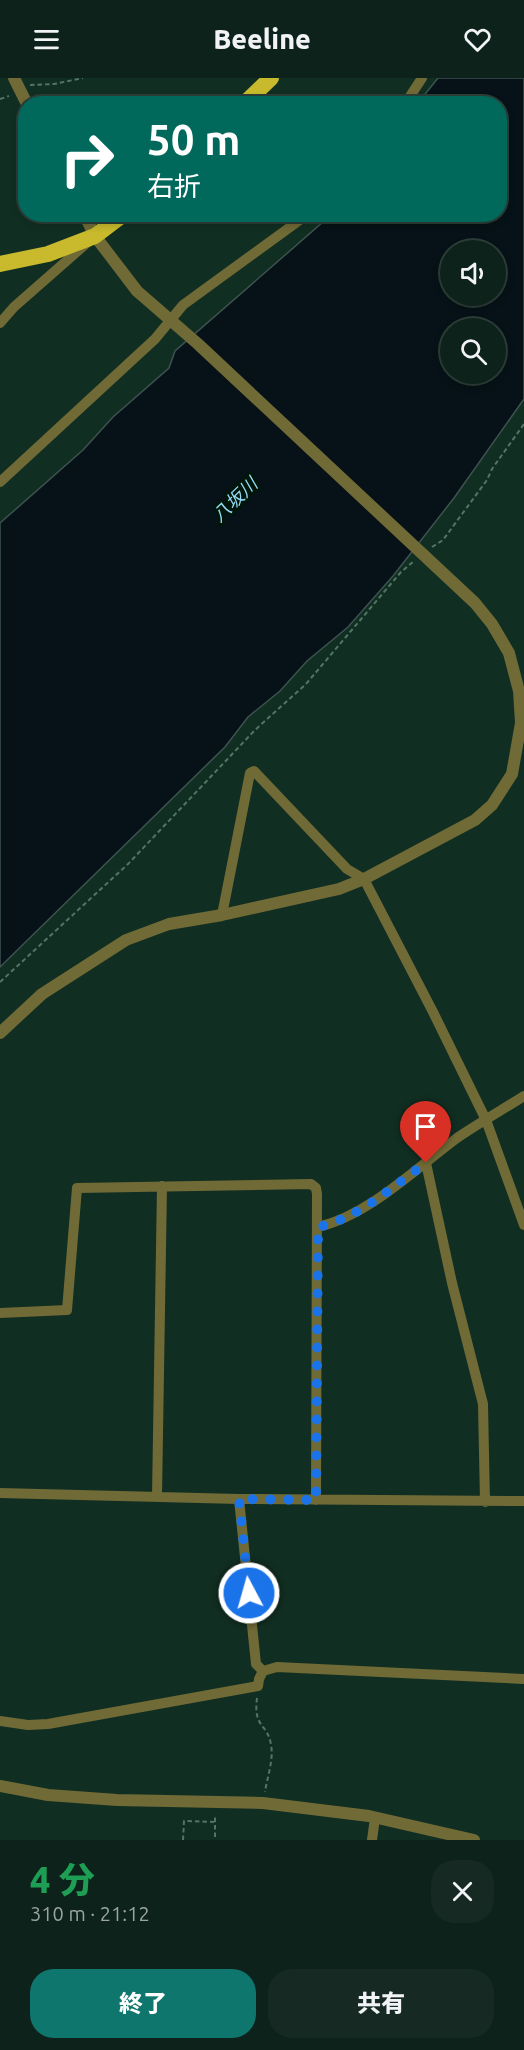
<!DOCTYPE html>
<html lang="ja">
<head>
<meta charset="utf-8">
<style>
  :root { --surface:#0d221a; --page:#162a23; --text:#f1f3f6; --muted:#9aa4a2; --line:#2d3f39; --accent:#0f766e }
  body { margin:0; font-family:Ubuntu,"Noto Sans JP",sans-serif; background:var(--page); color:var(--text); height:100vh; display:flex; flex-direction:column; font-size:22px; white-space:nowrap }
  * { box-sizing:border-box; margin:0 }
  p { font-size:20px; color:var(--muted) }
  .icon { flex:none; width:33px; height:33px; fill:none; stroke:currentColor; stroke-width:2; stroke-linecap:round; stroke-linejoin:round }
  .map { position:relative; height:1762px; overflow:hidden }
  .details { display:flex; flex-direction:column; background:var(--surface); flex:1 }
  .details>* { flex:none }
  .guide { position:absolute; left:18px; top:18px; width:489px; height:126px; border-radius:24px; box-shadow:0 3px 9px #0003,0 0 0 2px var(--line); background:#00695c; color:#fff; overflow:hidden }
  .tools { position:absolute; left:440px; top:162px; display:grid; gap:12px }
  .tools a { display:grid; place-items:center; width:66px; height:66px; border-radius:50%; background:var(--surface); box-shadow:0 3px 9px #0003,0 0 0 2px var(--line); font-size:30px }
  .pin { position:absolute; display:grid; place-items:center; width:51px; height:51px; color:#fff; margin:-62px -26px; border-radius:50% 50% 50% 0; rotate:-45deg; box-shadow:0 0 6px #0007 }
  .pin .icon { rotate:45deg }
  .me { position:absolute; width:66px; margin:-33px; rotate:354deg; stroke-linejoin:round; filter:drop-shadow(0 0 4px #0008) }
  .turn { display:flex; align-items:center; gap:21px; height:126px; padding:0 30px; font-size:27px }
  .turn .icon { width:78px; height:78px; stroke-width:2.5 }
  .turn b { display:block; font-size:42px; line-height:51px }
  .round { display:grid; place-items:center; flex:none; width:63px; height:63px; border-radius:24px; background:var(--page) }
  .summary { display:flex; align-items:center; justify-content:space-between; height:102px; padding:0 30px }
  h1 { font-size:36px; font-weight:800; line-height:45px; color:#1e9e55 }
  .primary-button { display:flex; gap:12px; margin-top:auto; padding:12px 30px }
  .primary-button a { flex:1; height:69px; border-radius:24px; background:var(--accent); color:#fff; font-size:24px; font-weight:800; line-height:69px; text-align:center }
  .primary-button a+a { background:var(--page); color:var(--text) }
  header { display:flex; justify-content:space-between; align-items:center; height:78px; padding:0 30px; background:var(--surface); font-size:27px; font-weight:800 }
  .map>svg:first-child { display:block }
  .water { fill:#061217; stroke:#3e5350; stroke-width:1.5; fill-rule:evenodd }
  .lines { fill:none; stroke-linecap:round; stroke-linejoin:round }
  .path { stroke:#537566; stroke-width:2; stroke-dasharray:4.5 3; stroke-linecap:butt }
  .minor { stroke:#706a36; stroke-width:10 }
  .tertiary { stroke:#706a36; stroke-width:12 }
  .trunk { stroke:#c8ba2c; stroke-width:16 }
  .route { stroke:#1a73e8; stroke-width:10; stroke-dasharray:0 18 }
  .labels { text-anchor:middle; stroke-width:6; stroke-linejoin:round; paint-order:stroke }
  .water-label { font-size:18px; font-style:italic; fill:#94dcf6; stroke:#00160b }
</style>
</head>
<body>
<header><svg class="icon" aria-label="menu" viewBox="0 0 24 24"><path d="M4 6h16M4 12h16M4 18h16"/></svg>Beeline<svg class="icon" aria-label="heart" viewBox="0 0 24 24"><path d="M12 20l-8-8c-3-5 5-10 8-4 3-6 11-1 8 4z"/></svg></header>
<div class="map">
<svg width="524" height="1762" viewBox="0 0 524 1762">
  <rect width="100%" height="100%" fill="#112e22"/>
  <path class="water" d="M 438,0 L 524,0 L 524,321 L 454,420 L 393,498 L 348,549 L 307,583 L 280,613 L 248,639 L 225,669 L 0,889 L 0,445 L 83,372 L 113,339 L 169,290 L 175,273 L 331,137 L 500,136 L 500,26 L 418,25 ZM 450,172 L 495,172 L 495,218 L 450,218 ZM 450,250 L 495,250 L 495,296 L 450,296 Z"/>
  <g class="lines">
    <path class="path" d="M 30,7 L 54,6 L 83,0
      M 0,21 L 9,18
      M 432,469 L 443,462 L 487,402 L 492,391 L 524,346
      M 0,904 L 128,786 L 255,652 L 306,606 L 401,494 L 414,483
      M 257,1620 C 253,1651 268,1645 271,1667 C 274,1681 267,1700 265,1714
      M 215,1759 L 215,1737
      M 183,1762 L 184,1743 L 215,1744"/>
    <path class="minor" d="M 405,26 L 422,0
      M 0,245 L 14,229 L 88,164
      M 0,404 L 155,261 L 183,227 L 308,136
      M 222,837 L 250,695 L 254,693 L 347,791 L 364,801 L 433,934 L 486,1042 L 524,1147
      M 426,1085 L 452,1205 L 483,1326 L 485,1424
      M 318,1149 C 369,1137 415,1091 457,1060 C 479,1045 502,1032 524,1018
      M 0,1235 L 67,1232 L 77,1110 L 311,1106 L 316,1110 L 317,1116 L 316,1422
      M 0,1415 L 239,1421 L 524,1423
      M 157,1418 L 162,1108
      M 239,1421 L 256,1586 L 263,1593
      M 0,1643 L 28,1647 L 48,1646 L 258,1608 L 259,1601 L 263,1593 L 277,1589 L 524,1601
      M 372,1762 L 375,1740"/>
    <path class="tertiary" d="M 14,0 L 27,26
      M 0,955 L 42,916 L 126,862 L 169,846 L 222,837 L 339,811 L 364,801 L 475,742 L 492,727 L 512,696 L 521,645 L 519,613 L 509,575 L 492,546 L 475,525 L 198,266 L 137,213 L 95,158 L 84,136
      M 0,1708 L 48,1717 L 117,1722 L 263,1725 L 369,1738 L 474,1762"/>
    <path class="trunk" d="M 244,26 L 271,0
      M 0,186 L 48,176 L 95,158 L 124,136"/>
  </g>
  <g class="lines">
    <path class="route" d="M 249,1515 L 239,1421 L 316,1422 L 318,1149 C 359,1140 392,1109 426,1085"/>
  </g>
  <g class="labels">
    <g class="water-label">
      <text transform="translate(235 422) rotate(-44)" y="6">八坂川</text>
    </g>
  </g>
</svg>
<div class="tools">
<a><svg class="icon" aria-label="sound" viewBox="0 0 24 24"><path d="M4 9h4l5-4v14l-5-4H4zM17 9q2 3 0 6"/></svg></a>
<a><svg class="icon" aria-label="search" viewBox="0 0 24 24"><circle cx="10" cy="10" r="6"/><path d="M15 15l6 6"/></svg></a>
</div>
<div class="pin" style="left:426px;top:1085px;background:#d93025"><svg class="icon" aria-label="arrive" viewBox="0 0 24 24"><path d="M6 21V4h12l-3 4 3 4H6"/></svg></div>
<svg class="me" style="left:249px;top:1515px" viewBox="-20 -20 40 40"><circle r="17" fill="#1a73e8" stroke="#fff" stroke-width="3"/><path d="M0-11L8 9 0 5-8 9z" fill="#fff"/></svg>
<div class="guide">
<div class="turn"><svg class="icon" aria-label="right" viewBox="0 0 24 24"><path d="M7 20v-9h11M14 6l5 5-5 5"/></svg><div><b>50 m</b>右折</div></div>
</div>
</div>
<section class="details">
<div class="summary"><div><h1>4 分</h1><p>310 m · 21:12</p></div><a class="round"><svg class="icon" aria-label="close" viewBox="0 0 24 24"><path d="M6 6l12 12M18 6L6 18"/></svg></a></div>
<div class="primary-button"><a>終了</a><a>共有</a></div>
</section>
</body>
</html>
